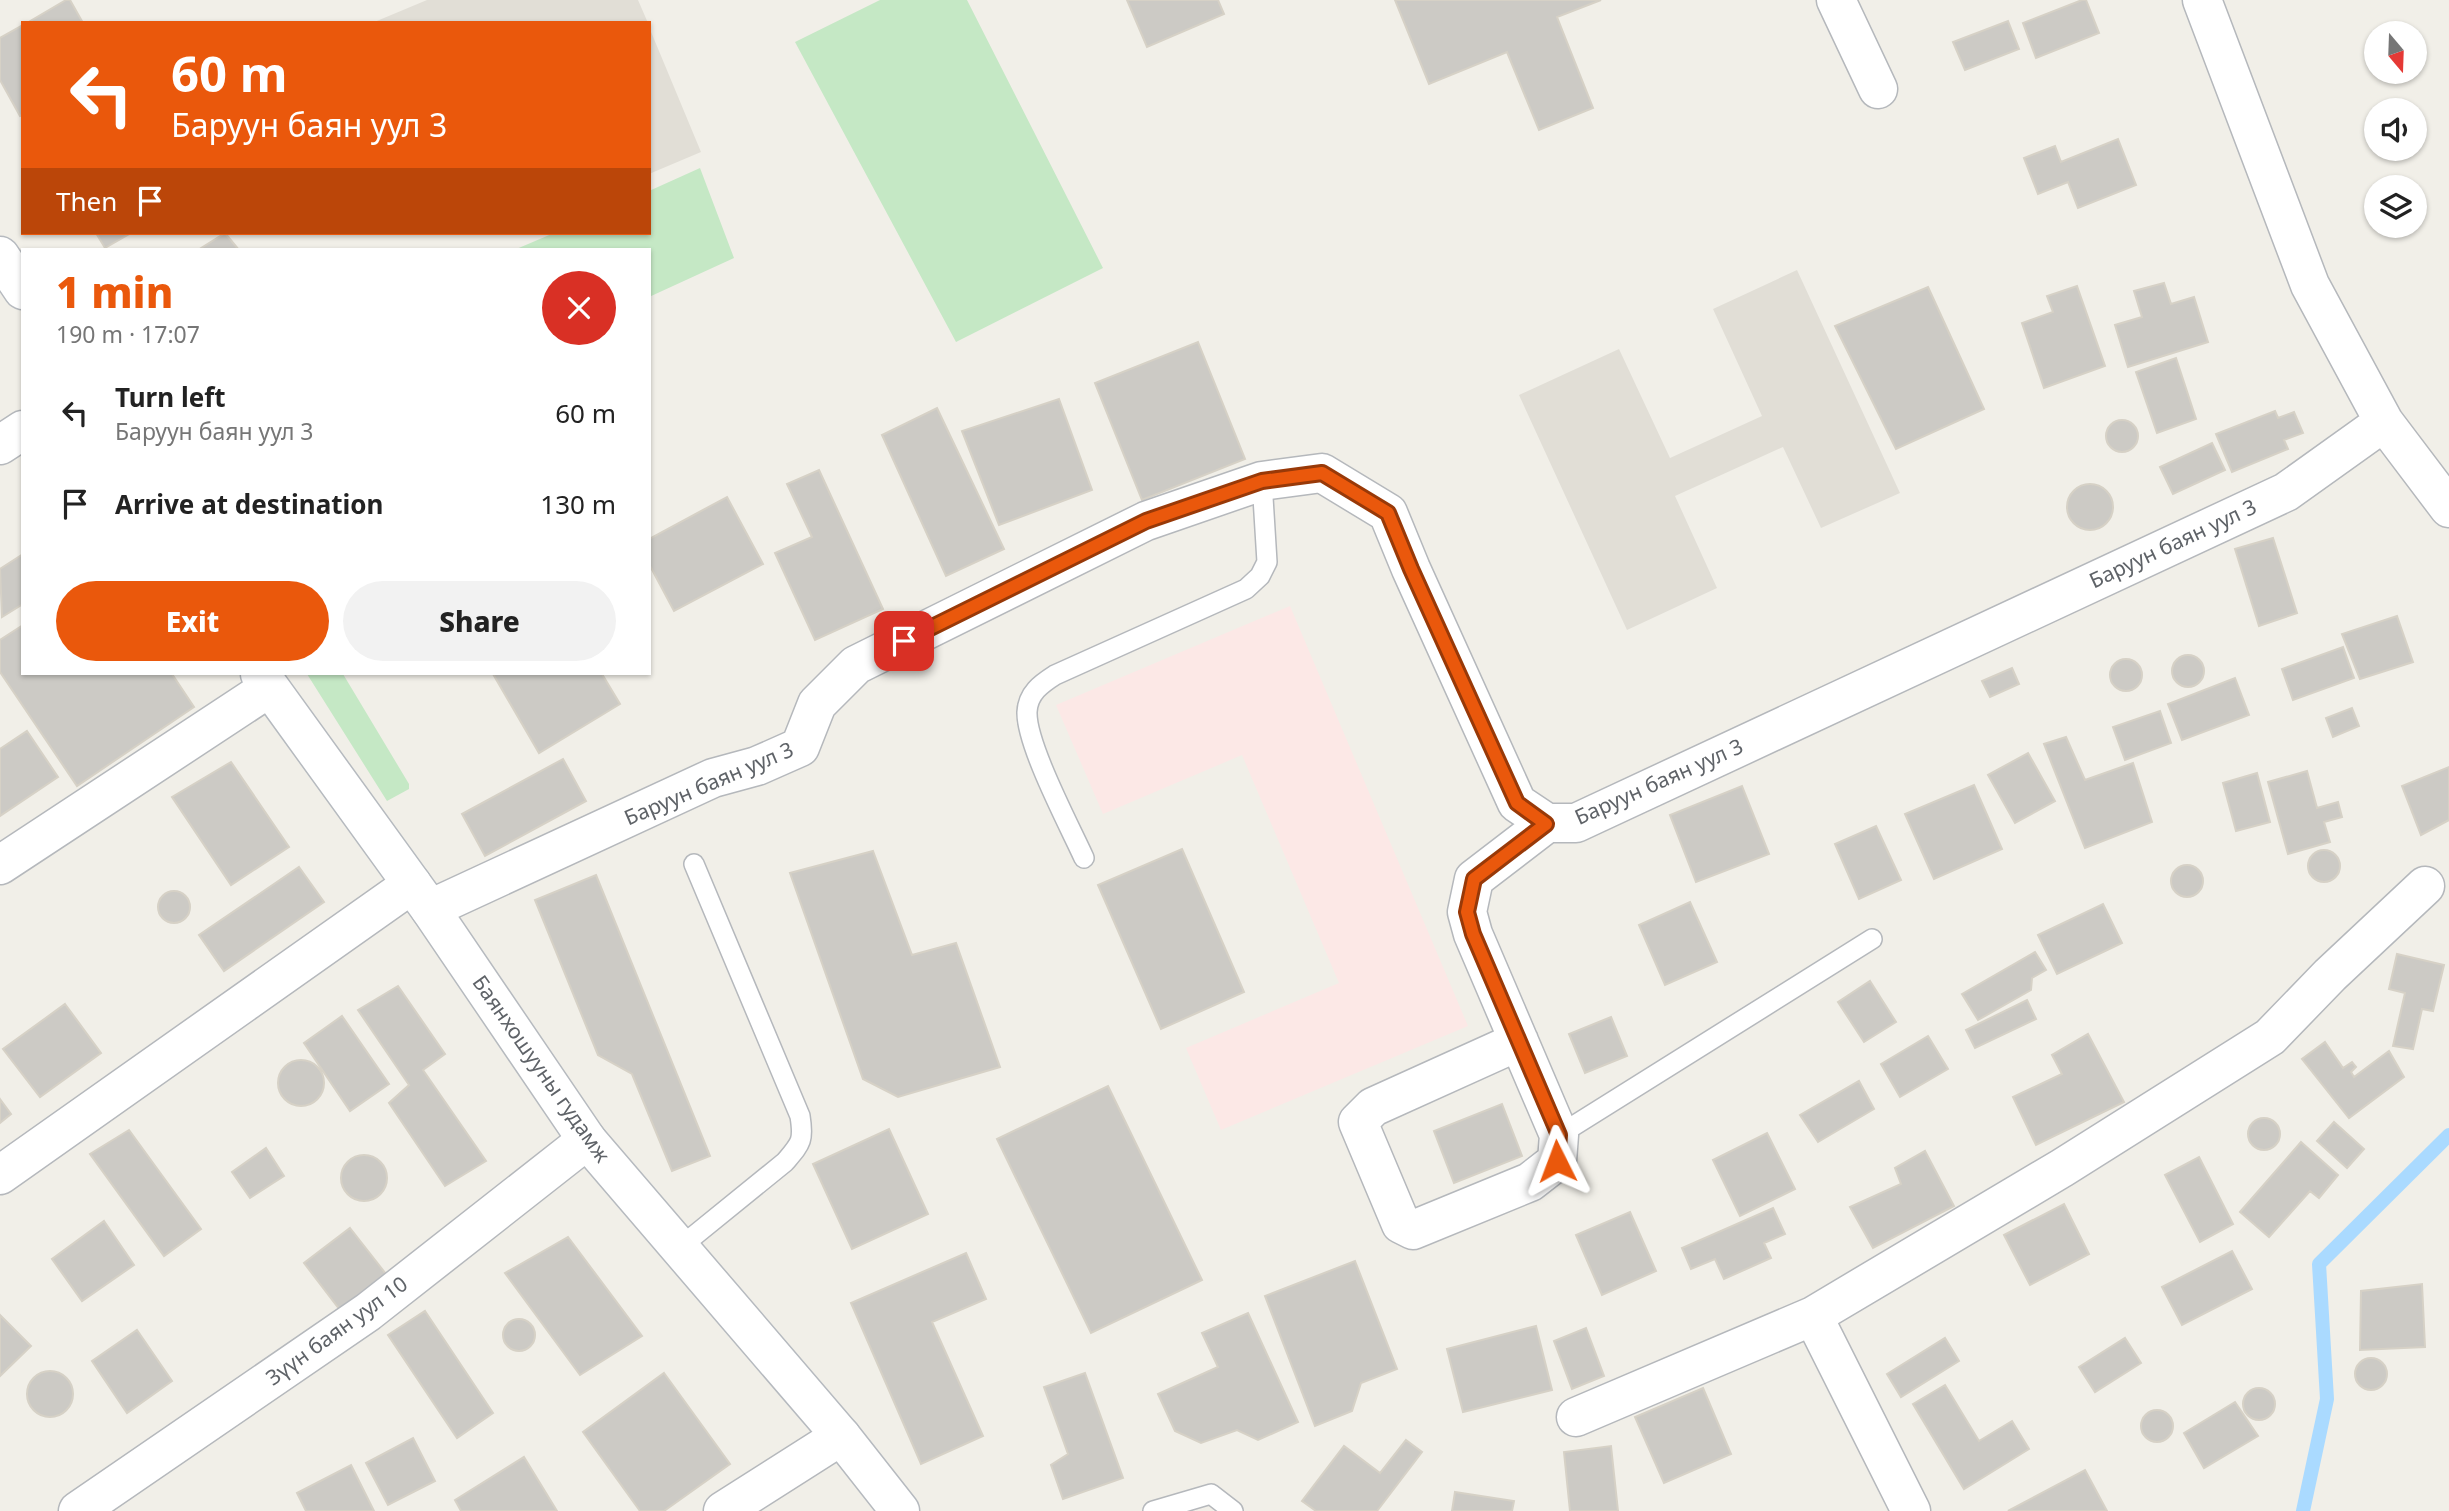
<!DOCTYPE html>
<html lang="en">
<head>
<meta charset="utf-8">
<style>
  :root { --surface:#fff; --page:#f2f2f2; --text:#222; --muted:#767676; --accent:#ea580c }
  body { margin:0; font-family:"Noto Sans",sans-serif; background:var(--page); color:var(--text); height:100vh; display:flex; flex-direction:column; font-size:26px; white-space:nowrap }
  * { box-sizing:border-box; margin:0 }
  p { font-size:23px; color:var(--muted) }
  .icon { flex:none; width:38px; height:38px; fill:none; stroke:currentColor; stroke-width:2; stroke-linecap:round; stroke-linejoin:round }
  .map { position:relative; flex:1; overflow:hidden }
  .details { position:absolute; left:21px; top:248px; width:630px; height:427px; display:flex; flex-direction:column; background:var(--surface); border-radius:0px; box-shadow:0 2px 5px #0004 }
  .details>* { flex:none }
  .banner { position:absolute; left:21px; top:21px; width:630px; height:214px; border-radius:0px; box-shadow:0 2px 5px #0004; background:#ea580c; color:#fff; overflow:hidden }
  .needle { width:46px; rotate:161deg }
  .fabs { position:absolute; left:2364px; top:21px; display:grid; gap:14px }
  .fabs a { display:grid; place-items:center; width:63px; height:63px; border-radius:50%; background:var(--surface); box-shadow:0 2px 5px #0004; font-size:35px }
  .pin { position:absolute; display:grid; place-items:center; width:60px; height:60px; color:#fff; margin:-30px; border-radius:14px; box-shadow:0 4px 10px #0006 }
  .me { position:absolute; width:77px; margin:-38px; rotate:357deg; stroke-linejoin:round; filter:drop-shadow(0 0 5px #0008) }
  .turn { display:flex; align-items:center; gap:24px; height:147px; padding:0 35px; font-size:32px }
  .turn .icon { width:91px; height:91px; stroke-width:2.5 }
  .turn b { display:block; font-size:49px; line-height:60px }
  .then { display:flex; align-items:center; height:66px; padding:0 35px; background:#0003; gap:14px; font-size:26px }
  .round { display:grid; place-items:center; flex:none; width:74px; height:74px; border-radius:37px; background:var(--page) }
  .overview { display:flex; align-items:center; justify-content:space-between; height:119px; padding:0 35px }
  h1 { font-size:42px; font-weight:800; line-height:52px; color:var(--accent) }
  .button { display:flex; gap:14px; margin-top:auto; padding:14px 35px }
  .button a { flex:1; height:80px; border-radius:42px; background:var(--accent); color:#fff; font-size:28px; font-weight:800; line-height:80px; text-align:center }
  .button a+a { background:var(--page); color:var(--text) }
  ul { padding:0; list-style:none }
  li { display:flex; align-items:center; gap:21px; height:91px; padding:0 35px }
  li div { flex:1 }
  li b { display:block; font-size:26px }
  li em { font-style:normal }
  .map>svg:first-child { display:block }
  .education { fill:#e1ded6 }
  .medical { fill:#fce8e6 }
  .green { fill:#c5e8c5 }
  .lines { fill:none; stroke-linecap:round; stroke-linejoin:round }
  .stream { stroke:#aadaff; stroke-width:14 }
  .building { fill:#cccac5; stroke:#d6d1c6; stroke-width:2 }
  .lane-casing { stroke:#b5b8bc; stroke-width:22 }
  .street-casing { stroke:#b5b8bc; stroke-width:41 }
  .secondary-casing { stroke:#b6babf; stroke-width:41 }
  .lane { stroke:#fff; stroke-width:19 }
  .street { stroke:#fff; stroke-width:38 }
  .secondary { stroke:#fff; stroke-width:38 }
  .route-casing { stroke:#983908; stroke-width:18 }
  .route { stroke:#ea580c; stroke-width:12 }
  .labels { text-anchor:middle; stroke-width:6; stroke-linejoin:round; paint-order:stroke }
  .street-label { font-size:21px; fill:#5f6368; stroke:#fff }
</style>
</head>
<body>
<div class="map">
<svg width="2449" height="1511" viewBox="0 0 2449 1511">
  <rect width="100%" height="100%" fill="#f1efe8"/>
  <path class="education" d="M 427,0 L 638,0 L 648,23 L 372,23 Z
    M 649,27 L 701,152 L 649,174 Z
    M 1797,270 L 1900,493 L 1821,528 L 1783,447 L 1675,496 L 1717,588 L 1627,630 L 1519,395 L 1619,349 L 1670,458 L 1762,416 L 1713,309 Z"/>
  <path class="medical" d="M 1290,606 L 1468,1026 L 1221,1130 L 1186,1048 L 1339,983 L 1242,755 L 1103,814 L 1056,705 Z"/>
  <path class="green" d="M 880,0 L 967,0 L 1103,268 L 956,342 L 795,42 Z
    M 700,168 L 734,258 L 649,297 L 649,250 L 514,250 L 554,233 L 649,233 L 649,191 Z
    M 307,674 L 343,674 L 409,784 L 409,789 L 387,801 Z"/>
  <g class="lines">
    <path class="stream" d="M 2303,1511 L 2327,1399 L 2319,1264 L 2449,1135"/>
  </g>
  <path class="building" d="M 66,0 L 70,0 L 83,23 L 27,23 Z
    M 1127,0 L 1218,0 L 1224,14 L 1147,47 Z
    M 1395,0 L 1601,0 L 1557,17 L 1593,108 L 1539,130 L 1507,52 L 1429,84 Z
    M 2082,0 L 2086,0 L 2099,33 L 2036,58 L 2023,23 Z
    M 2008,21 L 2019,49 L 1965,70 L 1953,42 Z
    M 23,25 L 23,115 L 20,116 L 0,80 L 0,38 Z
    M 2118,139 L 2136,185 L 2078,208 L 2068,182 L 2038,194 L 2024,158 L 2055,146 L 2061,162 Z
    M 96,233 L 131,233 L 105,248 Z
    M 225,233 L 239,250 L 198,250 Z
    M 2164,283 L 2171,304 L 2194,297 L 2208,342 L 2128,367 L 2115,325 L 2142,317 L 2134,291 Z
    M 2077,286 L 2105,366 L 2044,388 L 2022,323 L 2053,312 L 2047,296 Z
    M 1928,287 L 1984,409 L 1896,449 L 1835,326 Z
    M 1198,342 L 1245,459 L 1142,500 L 1095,383 Z
    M 2176,358 L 2196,419 L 2157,433 L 2136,372 Z
    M 1059,399 L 1092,490 L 999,525 L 962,431 Z
    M 937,408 L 1004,549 L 946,576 L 882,435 Z
    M 2275,411 L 2278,418 L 2294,412 L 2303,433 L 2284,440 L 2288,449 L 2232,472 L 2216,434 Z
    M2106 436a16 16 0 1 1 32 0a16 16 0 1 1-32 0Z
    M 2212,443 L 2225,470 L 2173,494 L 2160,467 Z
    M 819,470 L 883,609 L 815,640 L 775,553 L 812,537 L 787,484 Z
    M2067 507a23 23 0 1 1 46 0a23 23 0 1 1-46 0Z
    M 727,497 L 763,564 L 674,611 L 649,564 L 649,539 Z
    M 2273,538 L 2297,613 L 2259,626 L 2235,549 Z
    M 23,554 L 23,604 L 2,617 L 0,569 Z
    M 2397,616 L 2413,662 L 2360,679 L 2342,634 Z
    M 23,625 L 23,674 L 172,674 L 194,707 L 77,786 L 0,672 L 0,640 Z
    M 2343,647 L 2354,678 L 2293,700 L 2282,669 Z
    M2172 671a16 16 0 1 1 32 0a16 16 0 1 1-32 0Z
    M2110 675a16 16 0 1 1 32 0a16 16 0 1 1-32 0Z
    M 2012,668 L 2019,684 L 1990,697 L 1982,681 Z
    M 493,674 L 602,674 L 620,704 L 539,753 Z
    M 2235,678 L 2249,715 L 2182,740 L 2168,704 Z
    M 2352,708 L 2359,726 L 2333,737 L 2326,718 Z
    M 2160,711 L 2171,743 L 2125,760 L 2113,727 Z
    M 27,731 L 58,777 L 0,816 L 0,749 Z
    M 2066,737 L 2085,780 L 2133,763 L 2152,822 L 2085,848 L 2044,744 Z
    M 2028,753 L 2055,801 L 2015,823 L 1988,775 Z
    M 563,759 L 586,801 L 485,856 L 462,814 Z
    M 231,762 L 289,847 L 231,885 L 172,797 Z
    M 2449,767 L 2449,820 L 2421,835 L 2402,786 Z
    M 2307,771 L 2317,808 L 2338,802 L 2342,817 L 2324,822 L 2330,842 L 2288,854 L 2268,782 Z
    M 2257,773 L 2270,822 L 2236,831 L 2223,783 Z
    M 1974,785 L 2002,849 L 1934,879 L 1905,814 Z
    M 1742,786 L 1769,854 L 1696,882 L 1670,815 Z
    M 1876,826 L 1901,880 L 1859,899 L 1835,844 Z
    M 1182,849 L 1244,992 L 1161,1029 L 1098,885 Z
    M2308 866a16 16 0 1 1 32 0a16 16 0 1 1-32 0Z
    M 873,851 L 912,955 L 956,943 L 1000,1067 L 898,1097 L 863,1079 L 790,873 Z
    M2171 881a16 16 0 1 1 32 0a16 16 0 1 1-32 0Z
    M 299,867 L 324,902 L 224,971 L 199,935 Z
    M 596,875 L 710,1156 L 672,1171 L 632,1074 L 598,1055 L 535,900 Z
    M158 907a16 16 0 1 1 32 0a16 16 0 1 1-32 0Z
    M 1690,902 L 1717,962 L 1665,985 L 1639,925 Z
    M 2103,904 L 2122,943 L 2057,974 L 2038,935 Z
    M 2035,952 L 2046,970 L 2032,978 L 2031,990 L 1978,1020 L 1962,994 Z
    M 2397,954 L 2444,965 L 2433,1011 L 2422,1009 L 2413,1049 L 2393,1046 L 2405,993 L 2389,989 Z
    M 1870,981 L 1896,1022 L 1864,1042 L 1838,1002 Z
    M 398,986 L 445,1054 L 423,1070 L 486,1161 L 445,1186 L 389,1103 L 409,1085 L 358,1010 Z
    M 2027,1000 L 2036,1019 L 1975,1048 L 1966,1030 Z
    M 65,1004 L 101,1053 L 40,1097 L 3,1049 Z
    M 342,1016 L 389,1084 L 350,1111 L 304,1043 Z
    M 1611,1017 L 1627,1056 L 1585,1073 L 1569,1034 Z
    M 2088,1034 L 2124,1102 L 2036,1145 L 2013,1097 L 2062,1074 L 2052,1055 Z
    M 1928,1036 L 1948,1069 L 1900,1097 L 1881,1064 Z
    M 2325,1042 L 2343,1068 L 2352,1062 L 2356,1067 L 2351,1072 L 2354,1077 L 2389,1051 L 2404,1077 L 2349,1118 L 2302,1059 Z
    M278 1083a23 23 0 1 1 46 0a23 23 0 1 1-46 0Z
    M 1859,1081 L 1874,1109 L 1818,1142 L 1800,1115 Z
    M 1108,1086 L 1202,1280 L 1091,1333 L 997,1139 Z
    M 0,1099 L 11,1114 L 0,1123 Z
    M 1502,1104 L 1522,1156 L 1454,1183 L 1434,1131 Z
    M2248 1134a16 16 0 1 1 32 0a16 16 0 1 1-32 0Z
    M 2334,1122 L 2364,1149 L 2347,1168 L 2317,1141 Z
    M 889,1129 L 928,1214 L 852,1249 L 813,1164 Z
    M 129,1130 L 201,1229 L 164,1256 L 90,1154 Z
    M 1767,1133 L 1795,1189 L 1740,1216 L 1713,1160 Z
    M 2301,1142 L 2338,1175 L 2319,1198 L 2310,1191 L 2269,1237 L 2240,1212 Z
    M 266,1148 L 284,1176 L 250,1198 L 232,1172 Z
    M 1925,1151 L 1954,1206 L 1873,1248 L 1850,1207 L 1901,1184 L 1895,1168 Z
    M341 1178a23 23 0 1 1 46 0a23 23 0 1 1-46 0Z
    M 2199,1157 L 2233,1224 L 2200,1242 L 2165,1175 Z
    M 2064,1204 L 2089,1254 L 2030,1285 L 2004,1235 Z
    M 1773,1208 L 1785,1234 L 1764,1243 L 1771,1258 L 1724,1279 L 1715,1259 L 1691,1269 L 1682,1248 Z
    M 1630,1212 L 1656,1271 L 1602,1295 L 1576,1235 Z
    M 104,1221 L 134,1265 L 82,1301 L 52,1259 Z
    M 350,1228 L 386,1274 L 340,1310 L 304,1263 Z
    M 568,1237 L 642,1336 L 580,1375 L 505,1273 Z
    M 2232,1251 L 2252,1289 L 2182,1325 L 2162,1287 Z
    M 966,1253 L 986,1299 L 932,1322 L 983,1436 L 921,1464 L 851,1303 Z
    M 1355,1261 L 1397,1369 L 1361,1383 L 1352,1411 L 1315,1426 L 1265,1296 Z
    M 2422,1284 L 2425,1347 L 2360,1350 L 2361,1291 Z
    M 425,1311 L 493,1413 L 457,1438 L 388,1335 Z
    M 1248,1313 L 1298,1422 L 1258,1440 L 1237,1430 L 1201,1443 L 1175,1431 L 1158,1394 L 1218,1367 L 1202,1333 Z
    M 0,1315 L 31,1346 L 0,1376 Z
    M503 1335a16 16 0 1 1 32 0a16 16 0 1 1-32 0Z
    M 1536,1326 L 1552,1390 L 1463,1412 L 1447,1349 Z
    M 1586,1328 L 1604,1376 L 1572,1389 L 1554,1341 Z
    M 137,1330 L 172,1381 L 127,1413 L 92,1361 Z
    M 1945,1338 L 1959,1361 L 1901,1397 L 1887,1374 Z
    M 2125,1338 L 2141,1363 L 2095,1392 L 2079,1367 Z
    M2355 1374a16 16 0 1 1 32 0a16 16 0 1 1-32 0Z
    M27 1394a23 23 0 1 1 46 0a23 23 0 1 1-46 0Z
    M 664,1373 L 730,1464 L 664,1511 L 640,1511 L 583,1432 Z
    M 1085,1373 L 1123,1478 L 1063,1499 L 1051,1465 L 1068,1454 L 1044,1387 Z
    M 1945,1385 L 1979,1441 L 2012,1421 L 2029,1449 L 1964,1489 L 1913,1404 Z
    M2243 1404a16 16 0 1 1 32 0a16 16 0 1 1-32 0Z
    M 1703,1388 L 1731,1454 L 1664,1483 L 1635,1417 Z
    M 2235,1402 L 2258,1436 L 2204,1468 L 2184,1433 Z
    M2141 1426a16 16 0 1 1 32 0a16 16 0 1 1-32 0Z
    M 413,1438 L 435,1481 L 388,1505 L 366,1463 Z
    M 1406,1440 L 1422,1452 L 1377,1511 L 1316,1511 L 1302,1501 L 1344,1446 L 1380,1473 Z
    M 1611,1446 L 1618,1511 L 1570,1511 L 1564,1452 Z
    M 524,1457 L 557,1511 L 461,1511 L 455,1500 Z
    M 351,1465 L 374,1511 L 306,1511 L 297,1493 Z
    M 2085,1470 L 2107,1511 L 2008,1511 Z
    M 1455,1492 L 1514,1501 L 1512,1511 L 1452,1511 Z"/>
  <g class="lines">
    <g class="lane-casing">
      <path id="lane" d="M 1084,858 C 1069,825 1026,744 1027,712 C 1028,693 1041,684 1055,675 L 1246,589 L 1260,576 L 1267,562 L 1262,481
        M 1559,1135 L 1872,939
        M 679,1248 L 785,1162 C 801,1143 804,1141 800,1116 L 694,864
        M 1153,1511 L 1211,1494 L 1233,1511"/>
    </g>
    <g class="street-casing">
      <path id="street" d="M 1836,0 L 1878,89
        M 2202,0 L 2310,285 L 2384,422 L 2449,508
        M 0,445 L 23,430
        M 0,865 L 269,688
        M 430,909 L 713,778 L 757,766 L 800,747 L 817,704 L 856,665 L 1146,521 L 1262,481 L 1322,473 L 1388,513 L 1411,569 L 1517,803 L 1547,823 L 1576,823 L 2286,492 L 2384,422
        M 1519,1041 L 1373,1107 L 1358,1122 L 1401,1224 L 1413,1230 L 1530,1182 L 1557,1161 L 1559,1135 L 1473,934 L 1467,912 L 1474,879 L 1547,823
        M 0,1175 L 412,884
        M 1813,1316 L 1911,1511
        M 1576,1417 L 1813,1316 L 2062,1168 L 2270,1037 L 2330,975 L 2425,886
        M 78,1511 L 368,1312 L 587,1140
        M 723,1511 L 841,1436"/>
    </g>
    <g class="secondary-casing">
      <path id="secondary" d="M 0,256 L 23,290
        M 260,674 L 430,909 L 587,1140 L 841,1436 L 900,1511"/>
    </g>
    <use href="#lane" class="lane"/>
    <use href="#street" class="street"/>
    <use href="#secondary" class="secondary"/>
  </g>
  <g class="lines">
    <g class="route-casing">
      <path id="route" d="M 904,641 L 1146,521 L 1262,481 L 1322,473 L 1388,513 L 1411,569 L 1517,803 L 1546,824 L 1474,879 L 1467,912 L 1473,934 L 1559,1135 L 1557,1161"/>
    </g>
    <use href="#route" class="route"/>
  </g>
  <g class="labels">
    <g class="street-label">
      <text transform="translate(2173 544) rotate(-25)" y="7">Баруун баян уул 3</text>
      <text transform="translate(1659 782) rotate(-24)" y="7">Баруун баян уул 3</text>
      <text transform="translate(709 784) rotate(-23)" y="7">Баруун баян уул 3</text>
      <text transform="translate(541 1069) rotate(55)" y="7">Баянхошууны гудамж</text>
      <text transform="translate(337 1331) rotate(-36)" y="7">Зүүн баян уул 10</text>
    </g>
  </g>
</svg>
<div class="fabs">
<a><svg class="needle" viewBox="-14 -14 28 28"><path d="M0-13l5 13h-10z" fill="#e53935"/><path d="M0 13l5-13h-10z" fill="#767676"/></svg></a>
<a><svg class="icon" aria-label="sound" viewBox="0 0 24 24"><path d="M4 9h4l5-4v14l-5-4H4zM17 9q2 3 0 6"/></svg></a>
<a><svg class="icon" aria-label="layers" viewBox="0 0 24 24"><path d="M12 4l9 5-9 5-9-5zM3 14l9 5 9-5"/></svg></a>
</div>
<div class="pin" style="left:904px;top:641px;background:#d93025"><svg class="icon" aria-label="arrive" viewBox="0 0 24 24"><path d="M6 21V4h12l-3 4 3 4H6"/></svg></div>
<svg class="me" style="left:1557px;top:1161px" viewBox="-20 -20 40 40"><path d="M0-17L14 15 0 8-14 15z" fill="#ea580c" stroke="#fff" stroke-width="4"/></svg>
<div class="banner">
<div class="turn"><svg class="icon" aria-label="left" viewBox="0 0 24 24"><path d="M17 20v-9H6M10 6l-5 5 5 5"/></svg><div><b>60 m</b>Баруун баян уул 3</div></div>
<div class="then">Then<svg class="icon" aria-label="arrive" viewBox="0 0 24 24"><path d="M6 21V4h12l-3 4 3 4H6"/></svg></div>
</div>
<section class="details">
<div class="overview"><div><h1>1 min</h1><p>190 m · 17:07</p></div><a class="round" style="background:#d93025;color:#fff"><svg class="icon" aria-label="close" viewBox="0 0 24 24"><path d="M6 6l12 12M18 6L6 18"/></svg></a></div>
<ul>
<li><svg class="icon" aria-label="left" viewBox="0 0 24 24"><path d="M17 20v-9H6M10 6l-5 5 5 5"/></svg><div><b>Turn left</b><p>Баруун баян уул 3</p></div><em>60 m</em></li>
<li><svg class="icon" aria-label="arrive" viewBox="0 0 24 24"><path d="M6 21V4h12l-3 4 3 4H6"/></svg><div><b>Arrive at destination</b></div><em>130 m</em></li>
</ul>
<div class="button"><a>Exit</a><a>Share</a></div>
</section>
</div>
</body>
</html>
